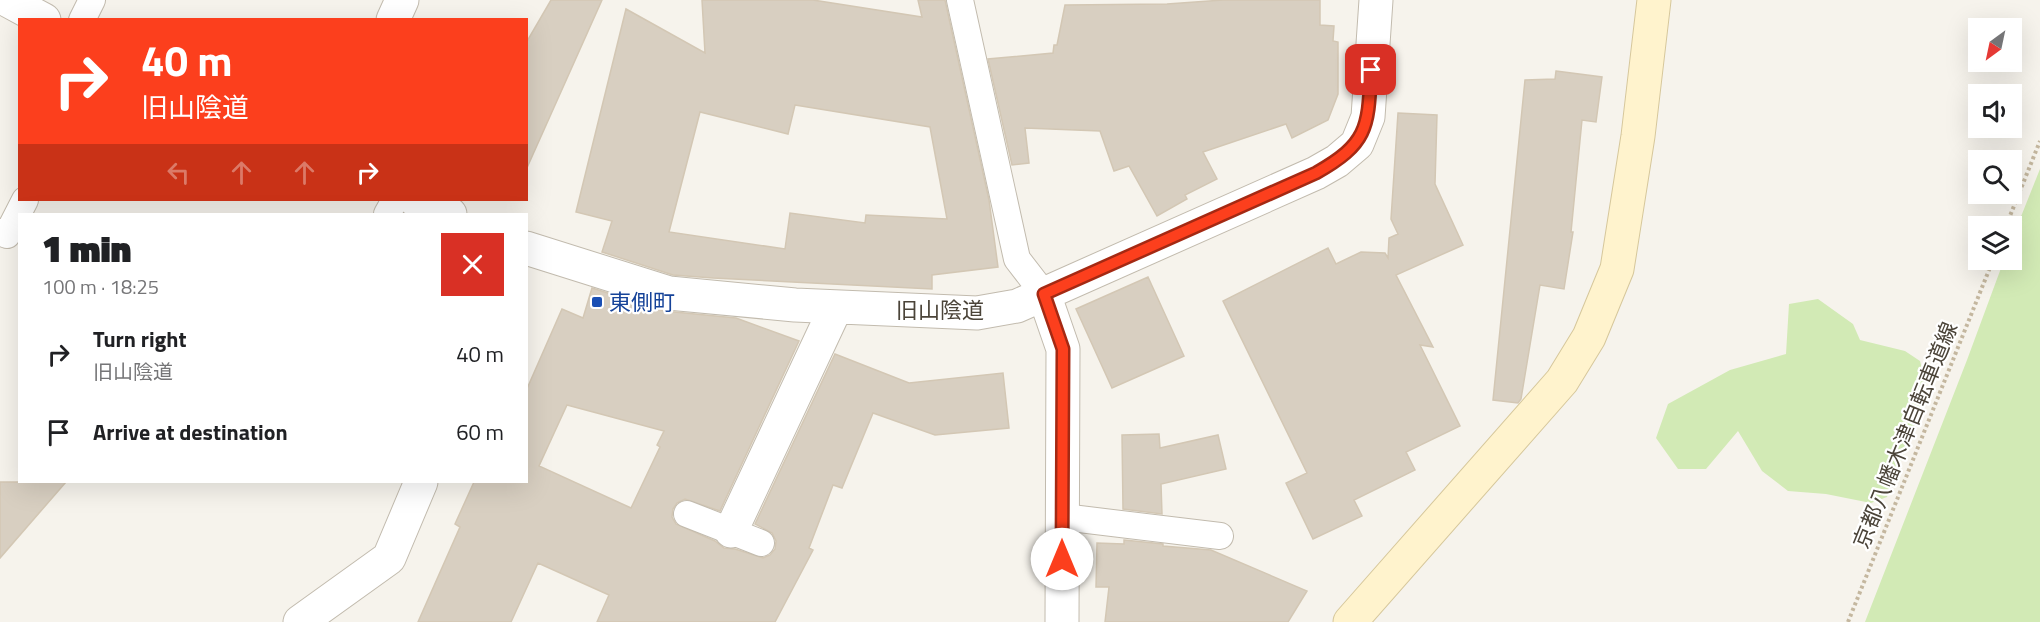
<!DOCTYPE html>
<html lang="en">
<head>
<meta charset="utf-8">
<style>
  :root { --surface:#fff; --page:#f2f2f2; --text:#202124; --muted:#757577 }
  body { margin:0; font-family:"Titillium Web","Noto Sans JP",sans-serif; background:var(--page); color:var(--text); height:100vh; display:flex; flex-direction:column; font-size:22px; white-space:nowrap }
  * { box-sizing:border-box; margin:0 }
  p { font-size:20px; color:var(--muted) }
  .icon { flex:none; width:33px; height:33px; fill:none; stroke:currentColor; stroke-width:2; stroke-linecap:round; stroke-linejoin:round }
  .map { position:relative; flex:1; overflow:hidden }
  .drawer { position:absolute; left:18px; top:213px; width:510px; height:270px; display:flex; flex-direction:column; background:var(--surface); border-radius:0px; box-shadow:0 6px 24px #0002 }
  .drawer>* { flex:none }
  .banner { position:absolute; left:18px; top:18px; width:510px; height:183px; border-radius:0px; box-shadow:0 6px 24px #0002; background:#fc3f1d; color:#fff; overflow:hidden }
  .needle { width:39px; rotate:213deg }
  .buttons { position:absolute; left:1968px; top:18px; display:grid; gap:12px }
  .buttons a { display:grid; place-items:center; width:54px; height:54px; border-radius:0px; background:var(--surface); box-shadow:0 6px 24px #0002; font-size:30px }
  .pin { position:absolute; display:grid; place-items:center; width:51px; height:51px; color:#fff; margin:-26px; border-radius:12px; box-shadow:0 3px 9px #0006 }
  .me { position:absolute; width:66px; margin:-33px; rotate:0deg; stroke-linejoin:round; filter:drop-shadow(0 0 4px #0008) }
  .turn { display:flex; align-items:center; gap:21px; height:126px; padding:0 24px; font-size:27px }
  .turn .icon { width:78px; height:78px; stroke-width:2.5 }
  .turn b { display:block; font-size:42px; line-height:51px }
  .lanes { display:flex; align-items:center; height:57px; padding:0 24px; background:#0003; justify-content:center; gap:30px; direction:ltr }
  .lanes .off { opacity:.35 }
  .round { display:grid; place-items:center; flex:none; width:63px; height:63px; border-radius:0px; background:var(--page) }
  .headline { display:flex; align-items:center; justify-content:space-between; height:102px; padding:0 24px }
  h1 { font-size:36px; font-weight:800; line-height:45px }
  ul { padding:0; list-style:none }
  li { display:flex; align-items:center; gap:18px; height:78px; padding:0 24px }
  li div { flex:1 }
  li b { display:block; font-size:22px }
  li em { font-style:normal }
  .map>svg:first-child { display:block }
  .green { fill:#d2eab5 }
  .building { fill:#d8cfc1; stroke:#d3c7b4; stroke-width:1.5; fill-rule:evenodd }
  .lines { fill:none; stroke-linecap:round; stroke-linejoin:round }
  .lane-casing { stroke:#c2bbae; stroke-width:28 }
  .street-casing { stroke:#c2bbae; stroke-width:35 }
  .secondary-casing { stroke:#d6c79b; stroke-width:35 }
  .path { stroke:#c4b79f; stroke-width:4; stroke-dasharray:3 3; stroke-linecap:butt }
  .lane { stroke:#fff; stroke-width:26 }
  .street { stroke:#fff; stroke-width:33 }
  .secondary { stroke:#fff3cd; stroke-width:33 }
  .route-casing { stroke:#a42913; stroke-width:15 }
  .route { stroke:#fc3f1d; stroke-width:10 }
  .transit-dot { fill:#1a4fb4; stroke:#fff; stroke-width:2 }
  .labels { text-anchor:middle; stroke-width:4.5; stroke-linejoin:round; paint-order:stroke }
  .transit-label { font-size:22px; fill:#164399; stroke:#fff; text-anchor:start }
  .street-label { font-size:22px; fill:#4b4439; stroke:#fff }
</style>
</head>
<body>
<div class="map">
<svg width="2040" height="622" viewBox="0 0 2040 622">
  <rect width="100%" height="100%" fill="#f6f3ec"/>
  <path class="green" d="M 2040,169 L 2040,622 L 1865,622 L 1967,360 L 2004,260 L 2012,260 L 2012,239 Z
    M 1818,299 L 1853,324 L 1860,340 L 1905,351 L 1920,361 L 1928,391 L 1887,497 L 1871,503 L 1826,494 L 1788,491 L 1762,471 L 1738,431 L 1706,469 L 1678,469 L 1656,438 L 1668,404 L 1730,370 L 1786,354 L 1789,304 Z"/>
  <path class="building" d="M 551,0 L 602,0 L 526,170 L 526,43 Z
    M 702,0 L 813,0 L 922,17 L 918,0 L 945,0 L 989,200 L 998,267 L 932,275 L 932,289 L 713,278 L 673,275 L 602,252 L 612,221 L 576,212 L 626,9 L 705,53 ZM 795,105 L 930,127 L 947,219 L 866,215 L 865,223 L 790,213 L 785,249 L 669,232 L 700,112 L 788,134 Z
    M 1223,0 L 1320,0 L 1320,25 L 1334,26 L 1333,41 L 1338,42 L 1338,94 L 1328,120 L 1292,138 L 1286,124 L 1203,152 L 1217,179 L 1185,195 L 1187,199 L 1157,216 L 1129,166 L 1114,171 L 1100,131 L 1025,128 L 1029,163 L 1012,165 L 988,59 L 1053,53 L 1054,45 L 1057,45 L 1065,5 L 1167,4 Z
    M 1556,71 L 1602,77 L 1596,122 L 1582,120 L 1571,232 L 1573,232 L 1564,289 L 1540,285 L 1521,399 L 1518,403 L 1493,400 L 1525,80 L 1555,79 Z
    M 1398,113 L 1437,115 L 1435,184 L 1463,245 L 1396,275 L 1433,347 L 1420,345 L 1460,426 L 1406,452 L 1415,470 L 1354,500 L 1362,516 L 1313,539 L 1286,483 L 1307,473 L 1223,301 L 1328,248 L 1336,264 L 1361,252 L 1385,253 L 1388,258 L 1389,238 L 1398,234 L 1391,219 Z
    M 1148,277 L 1184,356 L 1112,388 L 1076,309 Z
    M 592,288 L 664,311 L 736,318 L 799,341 L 720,511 L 685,499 L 677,503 L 673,509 L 672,517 L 676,524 L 715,541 L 724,548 L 735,549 L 763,558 L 770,555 L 775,549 L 776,541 L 772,533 L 755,524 L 835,354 L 909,383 L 1003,373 L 1009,428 L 935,435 L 873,413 L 842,488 L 833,485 L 809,548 L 813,550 L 775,622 L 597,622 L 609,595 L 538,563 L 511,622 L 418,622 L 460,527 L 455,524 L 474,482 L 526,482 L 526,391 L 562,309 L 583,318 ZM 567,405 L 664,431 L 657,445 L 660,447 L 631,508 L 539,466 Z
    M 1159,434 L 1160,448 L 1218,435 L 1226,469 L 1161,484 L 1162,514 L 1123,509 L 1122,435 Z
    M 0,482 L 66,482 L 0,558 Z
    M 1124,540 L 1163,544 L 1163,546 L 1211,550 L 1307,591 L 1288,622 L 1105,622 L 1109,587 L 1096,587 L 1097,543 L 1124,544 Z"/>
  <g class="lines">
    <g class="lane-casing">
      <path id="lane" d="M 960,0 L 1017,259 L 1044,294
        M 82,20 L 92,0
        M 387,214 L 395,200
        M 0,232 L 7,235 L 25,200
        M 687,514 L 761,543
        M 1063,517 L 1220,536"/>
    </g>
    <g class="street-casing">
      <path id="street" d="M 7,0 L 44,20
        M 393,20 L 402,0
        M 415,200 L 450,214
        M 526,248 L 669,293 L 795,305 L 977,313 L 1017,306 L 1316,173 L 1337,161 L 1357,144 L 1368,117 L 1376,0
        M 1044,294 L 1063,349 L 1062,622
        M 731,531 L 836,307
        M 300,622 L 389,558 L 421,482"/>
    </g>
    <g class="secondary-casing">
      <path id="secondary" d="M 1350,622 L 1562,381 L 1589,337 L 1617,269 L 1638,136 L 1654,0"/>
    </g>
    <path class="path" d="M 2006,226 L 2040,141
      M 1848,622 L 1993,260"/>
    <use href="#lane" class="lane"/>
    <use href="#street" class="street"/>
    <use href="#secondary" class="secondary"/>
  </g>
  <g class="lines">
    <g class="route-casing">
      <path id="route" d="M 1062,559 L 1063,349 L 1044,294 L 1316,173 C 1369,143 1368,127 1371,70"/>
    </g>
    <use href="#route" class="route"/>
  </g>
  <rect class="transit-dot" x="591" y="296" width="12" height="12" rx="3"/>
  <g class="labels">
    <g class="transit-label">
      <text x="609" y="310">東側町</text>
    </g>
    <g class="street-label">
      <text x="940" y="318">旧山陰道</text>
      <text transform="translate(1905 435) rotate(-68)" y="8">京都八幡木津自転車道線</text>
    </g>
  </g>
</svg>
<div class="buttons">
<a><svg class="needle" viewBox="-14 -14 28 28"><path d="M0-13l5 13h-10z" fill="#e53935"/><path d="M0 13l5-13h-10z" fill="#757577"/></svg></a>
<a><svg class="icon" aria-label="sound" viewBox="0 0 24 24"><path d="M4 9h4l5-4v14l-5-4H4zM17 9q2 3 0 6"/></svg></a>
<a><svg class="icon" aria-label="search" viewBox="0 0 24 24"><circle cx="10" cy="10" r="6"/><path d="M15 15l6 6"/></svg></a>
<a><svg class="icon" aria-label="layers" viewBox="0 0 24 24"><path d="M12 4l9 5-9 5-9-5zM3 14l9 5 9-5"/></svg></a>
</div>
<div class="pin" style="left:1371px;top:70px;background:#d93025"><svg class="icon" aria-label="arrive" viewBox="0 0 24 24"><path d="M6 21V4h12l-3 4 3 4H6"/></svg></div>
<svg class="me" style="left:1062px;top:559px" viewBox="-20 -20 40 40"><circle r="19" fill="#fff"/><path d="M0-13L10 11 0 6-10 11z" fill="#fc3f1d"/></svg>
<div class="banner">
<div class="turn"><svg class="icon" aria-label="right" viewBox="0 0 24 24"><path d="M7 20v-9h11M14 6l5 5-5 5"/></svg><div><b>40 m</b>旧山陰道</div></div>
<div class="lanes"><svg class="icon off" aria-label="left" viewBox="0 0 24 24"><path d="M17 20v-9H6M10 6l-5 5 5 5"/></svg><svg class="icon off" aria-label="ahead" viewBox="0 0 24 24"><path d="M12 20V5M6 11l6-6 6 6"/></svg><svg class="icon off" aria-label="ahead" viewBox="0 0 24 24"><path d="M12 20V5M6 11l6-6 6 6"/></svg><svg class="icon" aria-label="right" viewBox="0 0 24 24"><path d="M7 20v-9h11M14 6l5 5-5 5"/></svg></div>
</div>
<section class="drawer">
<div class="headline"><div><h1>1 min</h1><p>100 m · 18:25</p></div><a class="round" style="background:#d93025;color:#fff"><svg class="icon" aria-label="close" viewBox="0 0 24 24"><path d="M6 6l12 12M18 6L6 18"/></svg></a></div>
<ul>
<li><svg class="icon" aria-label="right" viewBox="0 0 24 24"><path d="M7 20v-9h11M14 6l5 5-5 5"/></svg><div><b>Turn right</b><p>旧山陰道</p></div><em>40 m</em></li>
<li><svg class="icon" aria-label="arrive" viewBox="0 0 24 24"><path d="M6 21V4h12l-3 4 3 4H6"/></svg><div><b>Arrive at destination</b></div><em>60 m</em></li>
</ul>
</section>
</div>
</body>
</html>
